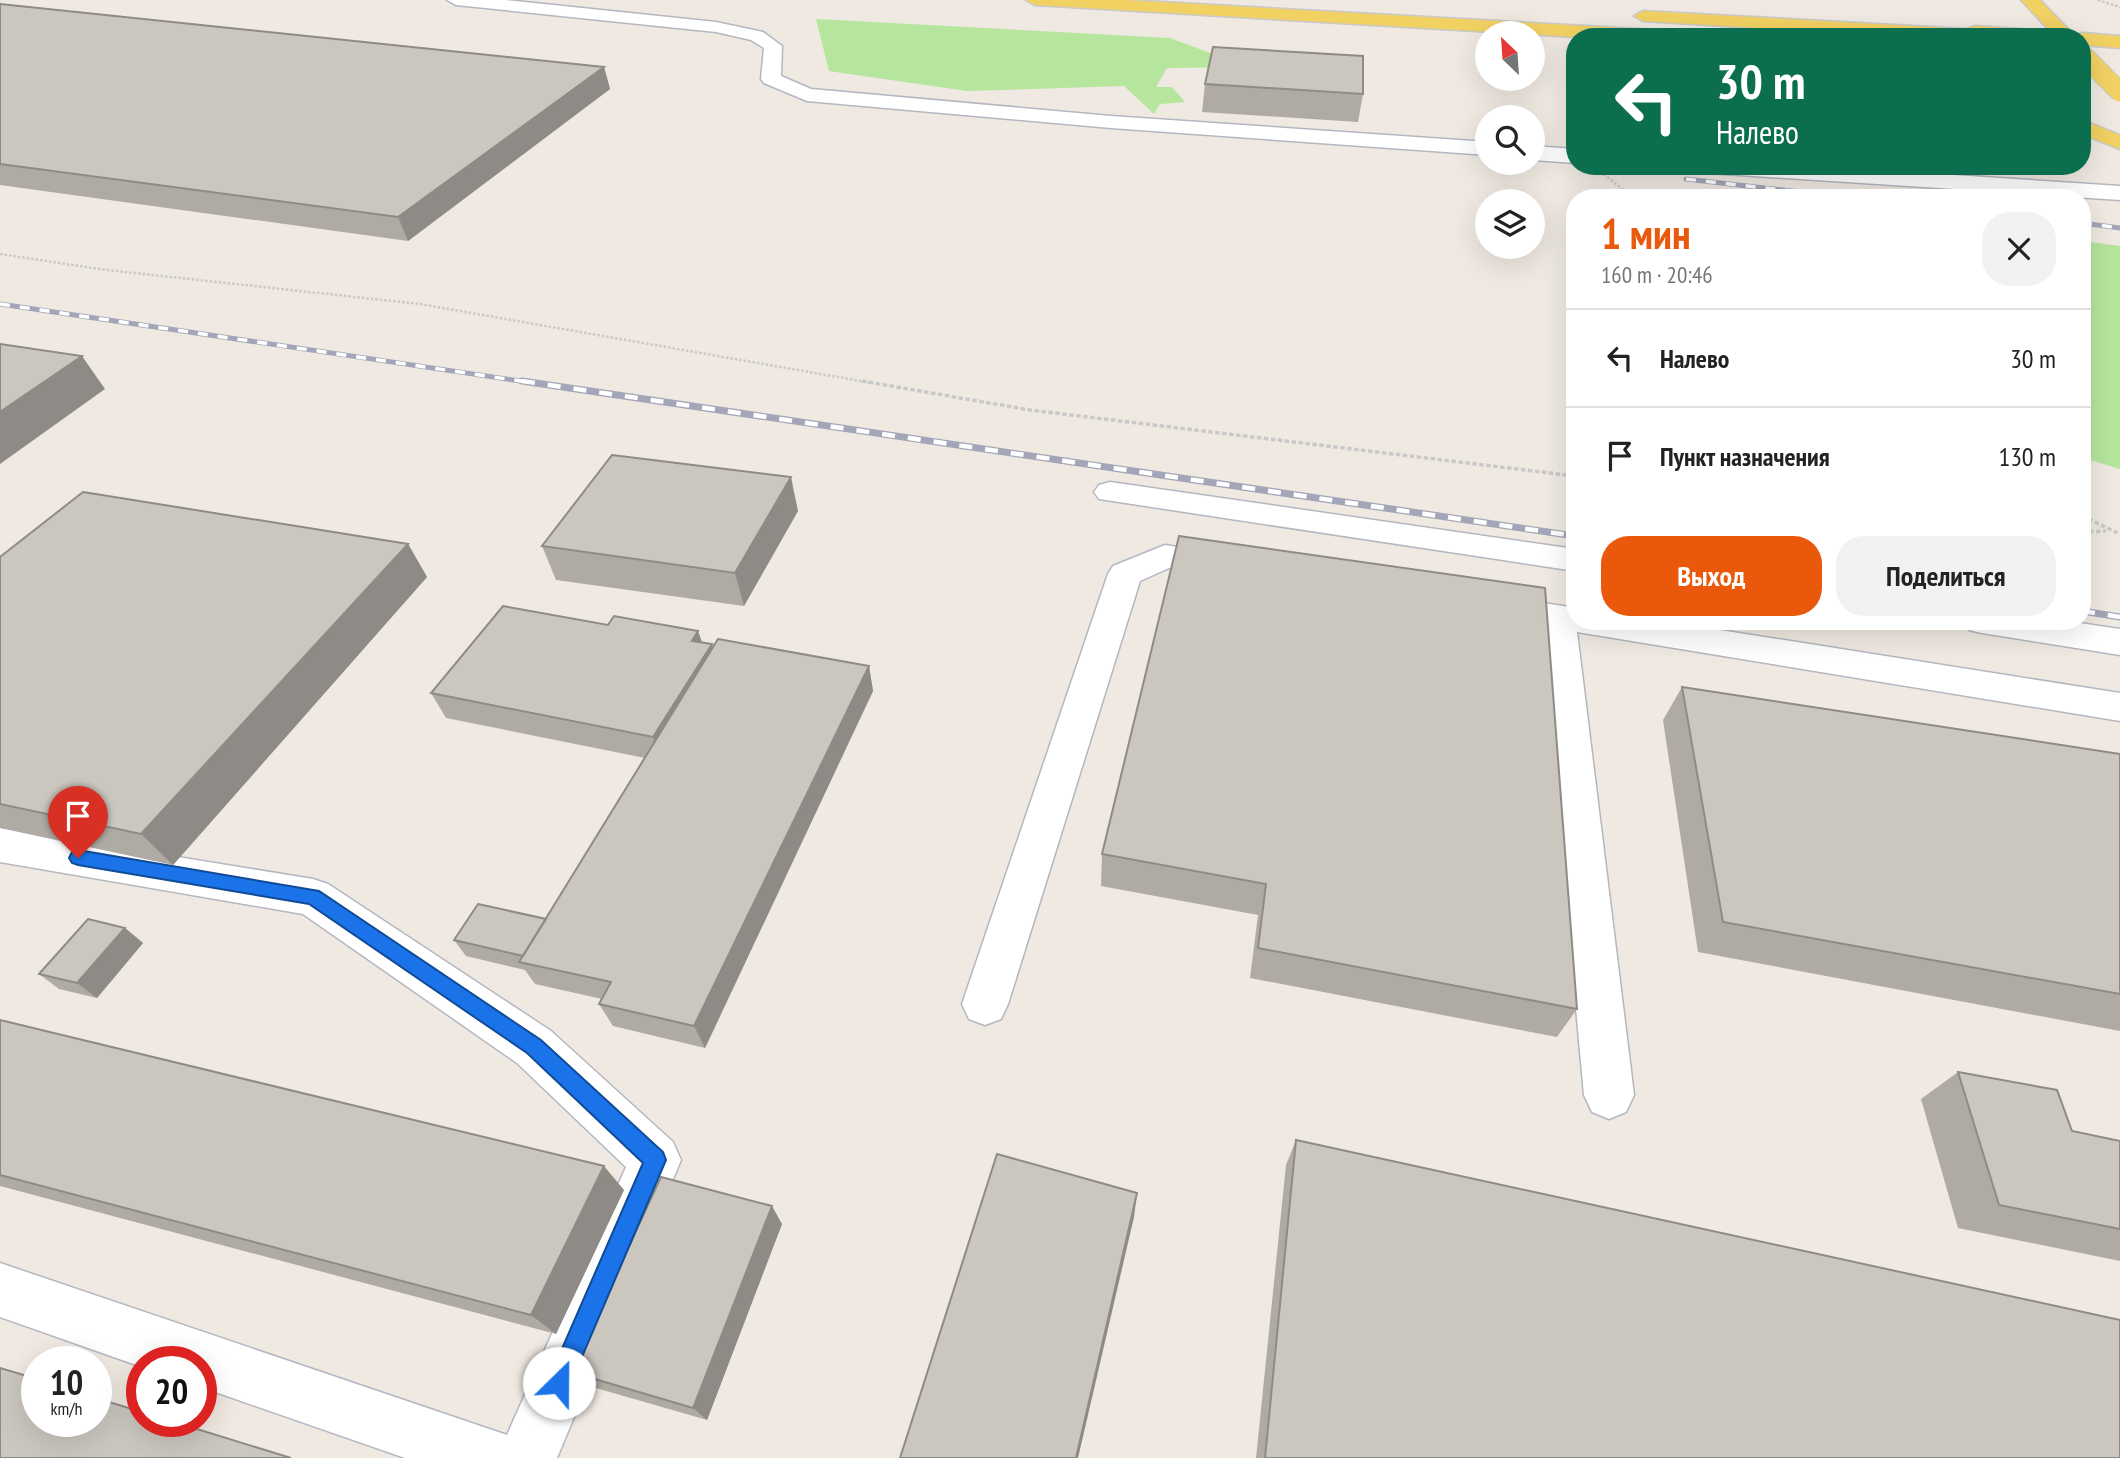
<!DOCTYPE html>
<html lang="ru">
<head>
<meta charset="utf-8">
<style>
  :root { --surface:#fff; --page:#f2f2f2; --text:#222; --muted:#767676; --line:#e0e0e0; --accent:#ea580c }
  body { margin:0; font-family:"PT Sans Narrow",sans-serif; background:var(--page); color:var(--text); height:100vh; display:flex; flex-direction:column; font-size:26px; white-space:nowrap }
  * { box-sizing:border-box; margin:0 }
  p { font-size:23px; color:var(--muted) }
  .icon { flex:none; width:38px; height:38px; fill:none; stroke:currentColor; stroke-width:2; stroke-linecap:round; stroke-linejoin:round }
  .map { position:relative; flex:1; overflow:hidden }
  .side { position:absolute; left:1566px; top:189px; width:525px; height:441px; display:flex; flex-direction:column; background:var(--surface); border-radius:28px; box-shadow:0 7px 28px #0002 }
  .side>* { flex:none }
  .top-card { position:absolute; left:1566px; top:28px; width:525px; height:147px; border-radius:28px; box-shadow:0 7px 28px #0002; background:#0b6e4f; color:#fff; overflow:hidden }
  .needle { width:46px; rotate:335deg }
  .controls { position:absolute; left:1475px; top:21px; display:grid; gap:14px }
  .controls a { display:grid; place-items:center; width:70px; height:70px; border-radius:50%; background:var(--surface); box-shadow:0 7px 28px #0002; font-size:35px }
  .speed { position:absolute; left:21px; top:1346px; display:flex; gap:14px; font-size:35px; font-weight:700; text-align:center }
  .speed>* { display:grid; place-content:center; width:91px; height:91px; border-radius:50%; background:var(--surface); box-shadow:0 7px 28px #0002; line-height:1 }
  .speed small { font-size:18px; font-weight:400 }
  .speed .limit { border:10px solid #d22; background:#fff; color:#111 }
  .pin { position:absolute; display:grid; place-items:center; width:60px; height:60px; color:#fff; margin:-72px -30px; border-radius:50% 50% 50% 0; rotate:-45deg; box-shadow:0 0 7px #0007 }
  .pin .icon { rotate:45deg }
  .me { position:absolute; width:77px; margin:-38px; rotate:23deg; stroke-linejoin:round; filter:drop-shadow(0 0 5px #0008) }
  .turn { display:flex; align-items:center; gap:24px; height:147px; padding:0 35px; font-size:32px }
  .turn .icon { width:91px; height:91px; stroke-width:2.5 }
  .turn b { display:block; font-size:49px; line-height:60px }
  .round { display:grid; place-items:center; flex:none; width:74px; height:74px; border-radius:28px; background:var(--page) }
  .summary { display:flex; align-items:center; justify-content:space-between; height:119px; padding:0 35px }
  h1 { font-size:42px; font-weight:600; line-height:52px; color:var(--accent) }
  .primary-button { display:flex; gap:14px; margin-top:auto; padding:14px 35px }
  .primary-button a { flex:1; height:80px; border-radius:28px; background:var(--accent); color:#fff; font-size:28px; font-weight:600; line-height:80px; text-align:center }
  .primary-button a+a { background:var(--page); color:var(--text) }
  ul { padding:0; list-style:none }
  li { display:flex; align-items:center; gap:21px; height:98px; padding:0 35px; border-top:2px solid var(--line) }
  li div { flex:1 }
  li b { display:block; font-size:26px }
  li em { font-style:normal }
  .map>svg:first-child { display:block }
  .green { fill:#b6e59e }
  .lines { fill:none; stroke-linecap:round; stroke-linejoin:round }
  .minor-casing { stroke:#b4b7c1; stroke-width:3 }
  .major-casing { stroke:#c9c9c9; stroke-width:3 }
  .path-far1 { stroke:#c9c9c9; stroke-width:2.5; stroke-dasharray:2.5 2; stroke-linecap:butt }
  .path { stroke:#c9c9c9; stroke-width:3.5; stroke-dasharray:4.5 2.5; stroke-linecap:butt }
  .minor { fill:#fff; fill-rule:evenodd }
  .major { fill:#f2d163; fill-rule:evenodd }
  .rail-far1-casing { stroke:#a3a6b8; stroke-width:5 }
  .rail-casing { stroke:#a3a6b8; stroke-width:7 }
  .rail-far1 { stroke:#fff; stroke-width:3.5; stroke-dasharray:10; stroke-linecap:butt }
  .rail { stroke:#fff; stroke-width:4.5; stroke-dasharray:13; stroke-linecap:butt }
  .major-bridge-casing { stroke:#c9c9c9; stroke-width:21; stroke-linecap:butt }
  .major-bridge { stroke:#f2d163; stroke-width:19 }
  .wall { fill:#afaba4 }
  .shaded-wall { fill:#8e8b86 }
  .building { fill:#cbc7bf; stroke:#8e8b86; stroke-width:2 }
  .route { fill:#1a73e8; stroke:#114b97; stroke-width:2 }
</style>
</head>
<body>
<div class="map">
<svg width="2120" height="1458" viewBox="0 0 2120 1458">
  <rect width="100%" height="100%" fill="#efe9e1"/>
  <path class="green" d="M 816,19 L 1170,38 L 1248,67 L 1167,68 L 1156,87 L 1172,87 L 1185,102 L 1160,104 L 1154,114 L 1124,86 L 967,91 L 829,71 Z
    M 2082,241 L 2120,246 L 2120,469 L 2083,458 Z"/>
  <g class="lines">
    <g class="minor-casing">
      <path id="minor" d="M 447,0 L 506,0 L 716,22 L 763,32 L 782,46 L 781,76 L 811,89 L 1111,116 L 1488,142 L 1488,155 L 1111,128 L 807,101 L 764,83 L 761,79 L 764,48 L 751,40 L 716,32 L 456,5 Z
        M 1533,146 L 1575,149 L 1575,163 L 1533,160 Z
        M 1698,166 L 1815,166 L 2120,186 L 2120,200 L 1709,173 L 1701,171 Z
        M 1110,482 L 1575,549 L 1575,571 L 1099,499 L 1094,492 L 1099,485 Z
        M 1165,545 L 1239,557 L 1244,565 L 1239,573 L 1227,576 L 1169,568 L 1140,581 L 1008,1004 L 1001,1019 L 985,1025 L 969,1019 L 962,1004 L 1108,574 L 1113,566 Z
        M 1494,595 L 1575,608 L 1575,621 L 1663,621 L 2120,693 L 2120,721 L 1577,632 L 1634,1095 L 1626,1112 L 1609,1119 L 1592,1112 L 1584,1095 L 1541,627 L 1482,615 L 1477,607 L 1482,599 Z
        M 1964,621 L 2066,621 L 2120,629 L 2120,655 L 1982,633 L 1969,630 Z
        M 0,828 L 313,879 L 328,884 L 551,1031 L 673,1142 L 681,1160 L 557,1458 L 405,1458 L 201,1387 L 201,1362 L 142,1362 L 142,1367 L 0,1317 L 0,1263 L 507,1435 L 626,1167 L 517,1063 L 303,914 L 0,862 Z"/>
    </g>
    <g class="major-casing">
      <path id="major" d="M 1026,0 L 1126,0 L 1675,31 L 1684,37 L 1576,37 L 1035,5 Z
        M 2021,0 L 2040,0 L 2075,36 L 2082,33 L 2120,36 L 2120,48 L 2082,45 L 2082,37 L 1903,37 L 1643,21 L 1634,16 L 1643,11 L 1967,29 L 1975,26 L 2050,31 Z
        M 2082,120 L 2120,135 L 2120,149 L 2082,134 Z"/>
    </g>
    <path class="path-far1" d="M 2098,0 L 2120,7
      M 1593,166 L 1634,198
      M 0,254 L 106,270 L 420,304 L 872,383"/>
    <path class="path" d="M 862,381 L 1030,410 L 1575,476
      M 2082,516 L 2120,534
      M 2082,532 L 2106,531"/>
    <use href="#minor" class="minor"/>
    <use href="#major" class="major"/>
    <g class="rail-far1-casing">
      <path id="rail-far1" d="M 1686,179 L 1853,198
        M 2082,223 L 2120,228
        M 0,304 L 534,383"/>
    </g>
    <g class="rail-casing">
      <path id="rail" d="M 522,381 L 1575,536
        M 2082,611 L 2120,617"/>
    </g>
    <use href="#rail-far1" class="rail-far1"/>
    <use href="#rail" class="rail"/>
    <g class="major-bridge-casing">
      <path id="major-bridge" d="M 2082,54 L 2120,92"/>
    </g>
    <use href="#major-bridge" class="major-bridge"/>
  </g>
  <path class="wall" d="M 0,4 L 604,67 L 610,89 L 408,241 L 0,185 Z
    M 1205,84 L 1363,94 L 1358,122 L 1202,112 Z
    M 798,511 L 744,606 L 556,580 L 542,546 Z
    M 1179,536 L 1577,1009 L 1557,1037 L 1250,978 L 1258,915 L 1101,886 L 1102,854 Z
    M 408,544 L 427,577 L 173,865 L 0,828 L 0,557 Z
    M 702,642 L 712,644 L 713,648 L 869,666 L 873,691 L 705,1048 L 613,1026 L 599,1004 L 602,999 L 535,984 L 525,970 L 466,956 L 454,940 L 546,919 L 645,758 L 446,718 L 431,693 Z
    M 1682,687 L 2120,754 L 2120,1031 L 1698,952 L 1663,720 Z
    M 125,928 L 143,943 L 97,998 L 59,989 L 39,974 Z
    M 0,1020 L 624,1190 L 556,1334 L 0,1186 Z
    M 1958,1072 L 2072,1131 L 2120,1141 L 2120,1261 L 1958,1228 L 1921,1099 Z
    M 1296,1140 L 2120,1458 L 1256,1458 L 1286,1165 Z
    M 782,1224 L 707,1420 L 589,1386 L 571,1372 Z"/>
  <path class="shaded-wall" d="M 604,67 L 610,89 L 408,241 L 398,217 Z
    M 82,356 L 105,389 L 0,464 L 0,412 Z
    M 791,477 L 798,511 L 744,606 L 735,573 Z
    M 408,544 L 427,577 L 173,865 L 141,834 Z
    M 698,631 L 706,653 L 712,644 L 720,669 L 663,762 L 653,737 L 692,641 Z
    M 869,666 L 873,691 L 705,1048 L 694,1026 Z
    M 125,928 L 143,943 L 97,998 L 77,983 Z
    M 604,1166 L 624,1190 L 556,1334 L 531,1315 Z
    M 1137,1193 L 1134,1217 L 1078,1458 L 1076,1458 Z
    M 772,1206 L 782,1224 L 707,1420 L 693,1408 Z"/>
  <path class="building" d="M 0,4 L 604,67 L 398,217 L 0,164 Z
    M 1213,47 L 1363,56 L 1363,94 L 1205,84 Z
    M 0,344 L 82,356 L 0,412 Z
    M 612,455 L 791,477 L 735,573 L 542,546 Z
    M 83,492 L 408,544 L 141,834 L 0,804 L 0,557 Z
    M 1179,536 L 1545,588 L 1577,1009 L 1258,948 L 1266,884 L 1102,854 Z
    M 503,606 L 608,625 L 614,616 L 698,631 L 692,641 L 712,644 L 653,737 L 431,693 Z
    M 718,639 L 869,666 L 694,1026 L 599,1004 L 611,982 L 519,962 Z
    M 1682,687 L 2120,754 L 2120,994 L 1723,922 Z
    M 478,904 L 546,919 L 523,956 L 454,940 Z
    M 88,919 L 125,928 L 77,983 L 39,974 Z
    M 0,1020 L 604,1166 L 531,1315 L 0,1175 Z
    M 1958,1072 L 2057,1090 L 2072,1131 L 2120,1141 L 2120,1229 L 1999,1205 Z
    M 1296,1140 L 2120,1320 L 2120,1458 L 1265,1458 Z
    M 997,1154 L 1137,1193 L 1076,1458 L 900,1458 Z
    M 661,1177 L 772,1206 L 693,1408 L 571,1372 Z
    M 0,1368 L 37,1379 L 37,1421 L 96,1421 L 96,1398 L 142,1412 L 142,1421 L 171,1421 L 291,1458 L 0,1458 Z"/>
  <path class="route" d="M 78,850 L 319,891 L 541,1040 L 663,1152 L 666,1160 L 567,1392 L 559,1395 L 550,1392 L 547,1383 L 643,1163 L 527,1053 L 309,904 L 78,865 L 72,863 L 69,858 L 72,852 Z"/>
</svg>
<div class="controls">
<a><svg class="needle" viewBox="-14 -14 28 28"><path d="M0-13l5 13h-10z" fill="#e53935"/><path d="M0 13l5-13h-10z" fill="#767676"/></svg></a>
<a><svg class="icon" aria-label="search" viewBox="0 0 24 24"><circle cx="10" cy="10" r="6"/><path d="M15 15l6 6"/></svg></a>
<a><svg class="icon" aria-label="layers" viewBox="0 0 24 24"><path d="M12 4l9 5-9 5-9-5zM3 14l9 5 9-5"/></svg></a>
</div>
<div class="speed"><div>10<small>km/h</small></div><div class="limit">20</div></div>
<div class="pin" style="left:78px;top:858px;background:#d93025"><svg class="icon" aria-label="arrive" viewBox="0 0 24 24"><path d="M6 21V4h12l-3 4 3 4H6"/></svg></div>
<svg class="me" style="left:559px;top:1383px" viewBox="-20 -20 40 40"><circle r="19" fill="#fff"/><path d="M0-13L10 11 0 6-10 11z" fill="#1a73e8"/></svg>
<div class="top-card">
<div class="turn"><svg class="icon" aria-label="left" viewBox="0 0 24 24"><path d="M17 20v-9H6M10 6l-5 5 5 5"/></svg><div><b>30 m</b>Налево</div></div>
</div>
<section class="side">
<div class="summary"><div><h1>1 мин</h1><p>160 m · 20:46</p></div><a class="round"><svg class="icon" aria-label="close" viewBox="0 0 24 24"><path d="M6 6l12 12M18 6L6 18"/></svg></a></div>
<ul>
<li><svg class="icon" aria-label="left" viewBox="0 0 24 24"><path d="M17 20v-9H6M10 6l-5 5 5 5"/></svg><div><b>Налево</b></div><em>30 m</em></li>
<li><svg class="icon" aria-label="arrive" viewBox="0 0 24 24"><path d="M6 21V4h12l-3 4 3 4H6"/></svg><div><b>Пункт назначения</b></div><em>130 m</em></li>
</ul>
<div class="primary-button"><a>Выход</a><a>Поделиться</a></div>
</section>
</div>
</body>
</html>
